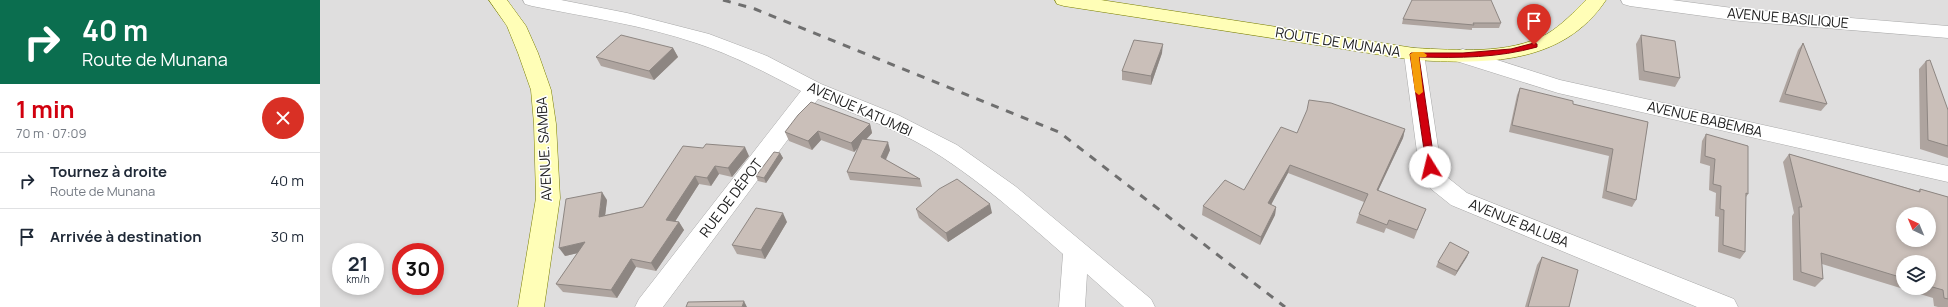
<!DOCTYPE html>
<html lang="fr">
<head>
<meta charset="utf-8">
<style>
  :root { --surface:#fff; --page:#f6f6f7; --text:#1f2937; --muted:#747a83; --line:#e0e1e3; --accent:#d1000e }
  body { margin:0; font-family:Manrope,sans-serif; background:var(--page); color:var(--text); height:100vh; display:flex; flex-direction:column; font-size:15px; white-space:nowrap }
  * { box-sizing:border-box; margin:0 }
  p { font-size:13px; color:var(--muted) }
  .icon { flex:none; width:22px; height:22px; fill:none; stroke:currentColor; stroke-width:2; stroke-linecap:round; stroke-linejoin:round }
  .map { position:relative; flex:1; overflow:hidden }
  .panel { display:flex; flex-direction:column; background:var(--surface); width:320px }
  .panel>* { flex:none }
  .banner { background:#0b6e4f; color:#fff; overflow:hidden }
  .needle { width:26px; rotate:316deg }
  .tools { position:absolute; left:1576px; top:207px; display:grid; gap:8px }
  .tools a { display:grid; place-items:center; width:40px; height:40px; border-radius:50%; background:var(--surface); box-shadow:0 2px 6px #0003; font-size:20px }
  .speed { position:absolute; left:12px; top:243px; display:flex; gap:8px; font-size:20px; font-weight:700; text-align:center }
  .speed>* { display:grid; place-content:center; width:52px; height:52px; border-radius:50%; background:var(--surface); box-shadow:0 2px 6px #0003; line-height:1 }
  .speed small { font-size:10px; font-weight:400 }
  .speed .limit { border:6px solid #d22; background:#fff; color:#111 }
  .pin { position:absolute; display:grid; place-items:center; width:34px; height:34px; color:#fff; margin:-41px -17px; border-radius:50% 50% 50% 0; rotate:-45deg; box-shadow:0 0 4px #0007 }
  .pin .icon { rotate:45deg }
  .me { position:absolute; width:44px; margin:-22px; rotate:351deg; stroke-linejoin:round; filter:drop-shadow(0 0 3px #0008) }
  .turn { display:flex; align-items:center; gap:14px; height:84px; padding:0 16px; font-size:18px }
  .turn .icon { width:52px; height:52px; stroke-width:2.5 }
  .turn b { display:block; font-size:28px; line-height:34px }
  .round { display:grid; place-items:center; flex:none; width:42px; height:42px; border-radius:21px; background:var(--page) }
  .overview { display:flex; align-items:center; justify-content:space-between; height:68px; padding:0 16px }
  h1 { font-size:24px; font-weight:700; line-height:30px; color:var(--accent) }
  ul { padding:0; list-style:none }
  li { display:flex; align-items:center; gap:12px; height:56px; padding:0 16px; border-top:1px solid var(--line) }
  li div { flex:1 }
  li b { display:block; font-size:15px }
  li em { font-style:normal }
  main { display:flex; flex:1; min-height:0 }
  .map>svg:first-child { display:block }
  .residential { fill:#dfdede; fill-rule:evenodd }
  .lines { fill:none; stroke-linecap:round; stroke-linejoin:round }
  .street-casing { stroke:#a8a8a8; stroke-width:1 }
  .secondary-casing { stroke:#7a7f00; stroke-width:1 }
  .street { fill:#fff; fill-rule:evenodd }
  .secondary { fill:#fffeb7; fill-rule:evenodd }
  .rail { stroke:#6f6f6f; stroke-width:3; stroke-dasharray:8 8; stroke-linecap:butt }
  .wall { fill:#aea49f; fill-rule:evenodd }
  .shaded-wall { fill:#8d8682 }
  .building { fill:#cabfb9; stroke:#8d8682; fill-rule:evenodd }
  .route { fill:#d1000e; stroke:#880009 }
  .slow { fill:#f59e0b }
  .labels { text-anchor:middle; stroke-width:3; stroke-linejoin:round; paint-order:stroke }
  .street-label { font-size:14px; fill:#212121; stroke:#fff }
</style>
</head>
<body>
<main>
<section class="panel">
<div class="banner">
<div class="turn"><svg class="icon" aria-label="right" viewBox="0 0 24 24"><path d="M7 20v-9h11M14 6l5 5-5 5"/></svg><div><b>40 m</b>Route de Munana</div></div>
</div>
<div class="overview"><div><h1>1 min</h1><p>70 m · 07:09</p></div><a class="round" style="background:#d93025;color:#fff"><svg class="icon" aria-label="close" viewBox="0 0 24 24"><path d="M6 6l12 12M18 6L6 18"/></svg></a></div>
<ul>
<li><svg class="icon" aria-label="right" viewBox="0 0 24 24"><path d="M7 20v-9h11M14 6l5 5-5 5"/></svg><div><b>Tournez à droite</b><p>Route de Munana</p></div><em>40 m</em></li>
<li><svg class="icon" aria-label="arrive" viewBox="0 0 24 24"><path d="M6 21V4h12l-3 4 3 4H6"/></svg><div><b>Arrivée à destination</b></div><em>30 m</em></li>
</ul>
</section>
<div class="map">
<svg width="1628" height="307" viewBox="0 0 1628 307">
  <rect width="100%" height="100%" fill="#f2ede7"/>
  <path class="residential" d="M 0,0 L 1628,0 L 1628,307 L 0,307 ZM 1583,214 L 1609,214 L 1609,240 L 1583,240 ZM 21,252 L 55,252 L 55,286 L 21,286 ZM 81,252 L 115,252 L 115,286 L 81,286 ZM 1583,262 L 1609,262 L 1609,288 L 1583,288 Z"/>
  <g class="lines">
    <g class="street-casing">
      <path id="street" d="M 203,0 L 241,0 L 307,13 L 389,34 L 447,56 L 501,84 L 578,115 L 637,145 L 695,186 L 831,299 L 835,307 L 804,307 L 767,274 L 765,307 L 739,307 L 743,254 C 704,220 666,186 622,157 C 584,132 540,116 498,99 L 343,307 L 315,307 L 319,299 L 481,91 C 447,73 413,55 376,43 C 323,25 266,17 212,6 L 205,4 Z
        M 1301,0 L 1352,0 L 1420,9 L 1628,26 L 1628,38 L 1420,21 L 1310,6 L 1303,4 Z
        M 1094,48 L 1101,49 L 1104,54 L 1121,167 L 1127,177 L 1147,193 L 1414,299 L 1418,307 L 1377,307 L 1131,205 L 1111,189 L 1099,167 L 1084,54 L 1087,49 Z
        M 1143,49 L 1240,80 L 1628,166 L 1628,182 L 1238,93 L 1136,61 L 1133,56 L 1136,51 Z"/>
    </g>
    <g class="secondary-casing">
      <path id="secondary" d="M 169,0 L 187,0 L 206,26 L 218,53 L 231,90 L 236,124 L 240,198 L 224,307 L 198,307 L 216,198 L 214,124 L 211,90 L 198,53 L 187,26 Z
        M 735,0 L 781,0 L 1094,48 C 1137,50 1188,55 1227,34 C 1242,25 1254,12 1266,0 L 1286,0 C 1242,66 1164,64 1094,60 L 744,6 L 737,4 Z"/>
    </g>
    <use href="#street" class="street"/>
    <use href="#secondary" class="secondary"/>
    <path class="rail" d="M 403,0 L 435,9 L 739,132 L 965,307"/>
  </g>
  <path class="wall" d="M 1083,19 L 1181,23 L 1179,28 L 1152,28 L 1152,30 L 1082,24 Z
    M 1321,35 L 1360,78 L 1355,87 L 1319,80 L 1316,44 Z
    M 1483,43 L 1507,104 L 1501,111 L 1459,102 L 1478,50 Z
    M 353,48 L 358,57 L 334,80 L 281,66 L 276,57 Z
    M 842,53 L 831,85 L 802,80 L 802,71 Z
    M 1606,61 L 1628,110 L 1628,158 L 1600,149 L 1599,69 Z
    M 1200,88 L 1253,104 L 1328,122 L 1316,200 L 1312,207 L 1282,198 L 1289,156 L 1189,132 L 1197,95 Z
    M 550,124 L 552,133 L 546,140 L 570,150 L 566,160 L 600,179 L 602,187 L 530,180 L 527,172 L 538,148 L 534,152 L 501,140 L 492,150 L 469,141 L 465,132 Z
    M 1085,129 L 1083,138 L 1058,191 L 1106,209 L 1094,239 L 1066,228 L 1064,233 L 1036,223 L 1039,214 L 1044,202 L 968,173 L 951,205 L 956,207 L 955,215 L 940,245 L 882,215 L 883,206 L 924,190 L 977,133 Z
    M 1386,134 L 1428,194 L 1426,197 L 1425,252 L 1420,259 L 1398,252 L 1399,217 L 1395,216 L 1396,193 L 1389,190 L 1390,166 L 1380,163 L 1382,141 Z
    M 383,148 L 429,156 L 412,177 L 399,174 L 391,186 L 379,184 L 355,221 L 359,222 L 364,230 L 336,271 L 316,267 L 297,298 L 243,292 L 236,284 L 258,253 L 245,256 L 287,200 L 285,215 L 323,207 Z
    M 460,153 L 463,158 L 446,183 L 438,181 L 436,176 Z
    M 1469,154 L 1598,191 L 1600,189 L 1628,197 L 1628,307 L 1618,307 L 1614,306 L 1613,298 L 1502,264 L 1503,279 L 1495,287 L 1473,280 L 1472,216 L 1474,213 L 1463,162 ZM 1583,262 L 1609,262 L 1609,288 L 1583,288 Z
    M 596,209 L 672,213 L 628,242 L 599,218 Z
    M 467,222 L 445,259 L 417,254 L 412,245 Z
    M 1149,252 L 1135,276 L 1116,267 L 1118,262 Z
    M 1222,257 L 1249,307 L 1205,307 L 1217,265 Z"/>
  <path class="shaded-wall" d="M 843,44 L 842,53 L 831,85 L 831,76 Z
    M 353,48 L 358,57 L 334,80 L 329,71 Z
    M 550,124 L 552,133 L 534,152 L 531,143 Z
    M 1085,129 L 1083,138 L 1054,199 L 1057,190 Z
    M 498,131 L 501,140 L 492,150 L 488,141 Z
    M 568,142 L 570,150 L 563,165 L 561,157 Z
    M 425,147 L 429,156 L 412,177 L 408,168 Z
    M 460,153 L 463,158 L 446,183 L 444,178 Z
    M 970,165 L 968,173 L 947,212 L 948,203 Z
    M 395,166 L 399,174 L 391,186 L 387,178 Z
    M 375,176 L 379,184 L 351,228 L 346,220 Z
    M 282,192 L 287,200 L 284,225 L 279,217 Z
    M 670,204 L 672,213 L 628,242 L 626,233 Z
    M 956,207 L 955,215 L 940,245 L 941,237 Z
    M 463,213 L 467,222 L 445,259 L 441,250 Z
    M 359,222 L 364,230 L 336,271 L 331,263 Z
    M 265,242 L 271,250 L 245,256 L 239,248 Z
    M 1149,252 L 1147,257 L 1135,276 L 1137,271 Z
    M 311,259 L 316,267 L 297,298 L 291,290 Z
    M 424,301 L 427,307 L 422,307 Z"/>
  <path class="building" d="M 1092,0 L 1171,0 L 1181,23 L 1153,23 L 1154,25 L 1083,19 Z
    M 301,35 L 353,48 L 329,71 L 276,57 Z
    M 1321,35 L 1355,41 L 1360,78 L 1324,71 Z
    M 814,40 L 843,44 L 831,76 L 802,71 Z
    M 1483,43 L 1507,104 L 1465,94 Z
    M 1610,60 L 1628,110 L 1628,146 L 1608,140 L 1606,61 Z
    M 1200,88 L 1253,101 L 1253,104 L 1328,122 L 1316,200 L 1286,191 L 1293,149 L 1192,125 Z
    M 989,100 L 1011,103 L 1085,129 L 1057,190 L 1106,209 L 1097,230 L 1069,220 L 1067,225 L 1039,214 L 1048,194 L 970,165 L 948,203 L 956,207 L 941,237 L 883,206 L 905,180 L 924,190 L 961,127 L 977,133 L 987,110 Z
    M 491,102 L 550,124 L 531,143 L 498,131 L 488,141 L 465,132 L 478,115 Z
    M 1386,134 L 1428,146 L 1428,194 L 1426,193 L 1425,252 L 1403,245 L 1404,210 L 1400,209 L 1401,186 L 1393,184 L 1395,159 L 1385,156 Z
    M 542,139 L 568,142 L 561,157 L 600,179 L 527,172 Z
    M 386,144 L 425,147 L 408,168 L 395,166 L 387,178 L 375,176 L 346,220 L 359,222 L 331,263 L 311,259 L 291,290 L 236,284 L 265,242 L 239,248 L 246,199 L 282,192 L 279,217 L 323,207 L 363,146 L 383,148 Z
    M 454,152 L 460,153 L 444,178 L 436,176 Z
    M 1469,154 L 1600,192 L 1600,189 L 1628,197 L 1628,299 L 1624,298 L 1623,290 L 1609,286 L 1609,262 L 1583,262 L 1583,278 L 1501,253 L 1503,279 L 1481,272 L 1479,207 L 1482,207 ZM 1583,214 L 1609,214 L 1609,240 L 1583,240 Z
    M 637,179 L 670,204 L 626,233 L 596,209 L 619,189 Z
    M 436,208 L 463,213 L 441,250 L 412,245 Z
    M 1130,242 L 1149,252 L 1137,271 L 1118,262 Z
    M 1222,257 L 1258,270 L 1249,307 L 1208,307 Z
    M 424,301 L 422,307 L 366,307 L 368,302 Z"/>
  <path class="route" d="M 1214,43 L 1217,44 L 1217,47 C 1178,58 1139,58 1099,57 L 1115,167 L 1113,170 L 1107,170 L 1090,54 L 1091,53 L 1143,53 L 1191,49 Z"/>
  <path class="slow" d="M 1103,52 L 1107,55 L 1106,57 L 1099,57 L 1103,92 L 1099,95 L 1095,92 L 1090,54 L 1094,52 Z"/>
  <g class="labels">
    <g class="street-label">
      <text transform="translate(1468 18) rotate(5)" y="5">AVENUE BASILIQUE</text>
      <text transform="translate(1018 42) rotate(9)" y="5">ROUTE DE MUNANA</text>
      <text transform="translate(540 109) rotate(24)" y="5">AVENUE KATUMBI</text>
      <text transform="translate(1385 119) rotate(13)" y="5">AVENUE BABEMBA</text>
      <text transform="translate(224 149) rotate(-93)" y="5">AVENUE. SAMBA</text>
      <text transform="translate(411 198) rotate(-53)" y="5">RUE DE DÉPOT</text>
      <text transform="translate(1199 223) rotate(22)" y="5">AVENUE BALUBA</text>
    </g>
  </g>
</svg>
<div class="tools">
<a><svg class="needle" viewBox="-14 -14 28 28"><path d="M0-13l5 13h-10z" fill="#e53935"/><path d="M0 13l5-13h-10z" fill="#747a83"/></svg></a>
<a><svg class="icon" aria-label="layers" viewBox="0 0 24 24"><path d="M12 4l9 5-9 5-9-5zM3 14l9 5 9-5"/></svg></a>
</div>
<div class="speed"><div>21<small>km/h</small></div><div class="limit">30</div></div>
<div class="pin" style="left:1214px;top:45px;background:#d93025"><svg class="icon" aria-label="arrive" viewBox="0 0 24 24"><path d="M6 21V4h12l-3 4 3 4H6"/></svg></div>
<svg class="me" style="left:1110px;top:167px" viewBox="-20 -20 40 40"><circle r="19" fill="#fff"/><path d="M0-13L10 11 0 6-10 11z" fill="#d1000e"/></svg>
</div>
</main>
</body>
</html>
